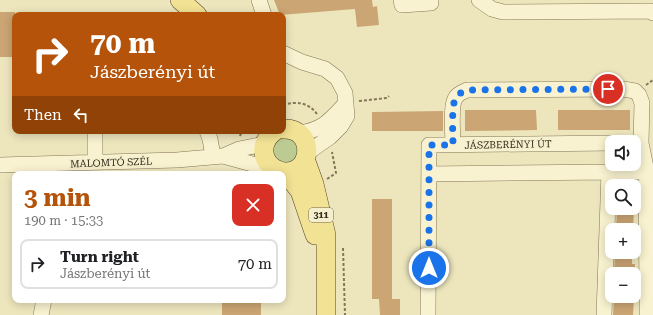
<!DOCTYPE html>
<html lang="en">
<head>
<meta charset="utf-8">
<style>
  :root { --surface:#fff; --page:#f6f6f6; --text:#202124; --muted:#757577; --line:#e0e0e0; --accent:#b45309 }
  body { margin:0; font-family:"Roboto Serif",serif; background:var(--page); color:var(--text); height:100vh; display:flex; flex-direction:column; font-size:15px; white-space:nowrap }
  * { box-sizing:border-box; margin:0 }
  p { font-size:13px; color:var(--muted) }
  .icon { flex:none; width:22px; height:22px; fill:none; stroke:currentColor; stroke-width:2; stroke-linecap:round; stroke-linejoin:round }
  .map { position:relative; flex:1; overflow:hidden }
  .sheet { position:absolute; left:12px; top:171px; width:274px; height:132px; display:flex; flex-direction:column; background:var(--surface); border-radius:8px; box-shadow:0 2px 10px #0003 }
  .sheet>* { flex:none }
  .top-card { position:absolute; left:12px; top:12px; width:274px; height:122px; border-radius:8px; box-shadow:0 2px 10px #0003; background:#b45309; color:#fff; overflow:hidden }
  .fabs { position:absolute; left:605px; top:135px; display:grid; gap:8px }
  .fabs a { display:grid; place-items:center; width:36px; height:36px; border-radius:8px; background:var(--surface); box-shadow:0 2px 10px #0003; font-size:20px }
  .pin { position:absolute; display:grid; place-items:center; width:34px; height:34px; color:#fff; margin:-17px; border:2px solid #fff; border-radius:50%; box-shadow:0 1px 4px #0007 }
  .me { position:absolute; width:44px; margin:-22px; rotate:0deg; stroke-linejoin:round; filter:drop-shadow(0 0 3px #0008) }
  .turn { display:flex; align-items:center; gap:14px; height:84px; padding:0 12px; font-size:18px }
  .turn .icon { width:52px; height:52px; stroke-width:2.5 }
  .turn b { display:block; font-size:28px; line-height:34px }
  .then { display:flex; align-items:center; height:38px; padding:0 12px; background:#0003; gap:8px; font-size:15px }
  .round { display:grid; place-items:center; flex:none; width:42px; height:42px; border-radius:8px; background:var(--page) }
  .headline { display:flex; align-items:center; justify-content:space-between; height:68px; padding:0 12px }
  h1 { font-size:24px; font-weight:700; line-height:30px; color:var(--accent) }
  ul { padding:0; list-style:none }
  li { display:flex; align-items:center; gap:12px; height:50px; margin:0 8px 6px; padding:0 4px; border:2px solid var(--line); border-radius:8px }
  li div { flex:1 }
  li b { display:block; font-size:15px }
  li em { font-style:normal }
  .map>svg:first-child { display:block }
  .green { fill:#bccb92 }
  .building { fill:#cba573 }
  .lines { fill:none; stroke-linecap:round; stroke-linejoin:round }
  .minor-casing { stroke:#857657; stroke-width:16 }
  .major-casing { stroke:#52432b; stroke-width:20 }
  .path { stroke:#857657; stroke-width:2; stroke-dasharray:3 2; stroke-linecap:butt }
  .minor { stroke:#f8f2d0; stroke-width:15 }
  .major { stroke:#f2e294; stroke-width:19 }
  .route { stroke:#1a73e8; stroke-width:7; stroke-dasharray:0 12.6 }
  .labels { text-anchor:middle; stroke-width:3.5; stroke-linejoin:round; paint-order:stroke }
  .shield { fill:#f5efcd; stroke:#6e6650; stroke-width:1 }
  .shield-label { font-size:9px; font-weight:bold; fill:#342b1b }
  .street-label { font-size:10px; fill:#342b1b; stroke:#f5efcd }
</style>
</head>
<body>
<div class="map">
<svg width="653" height="315" viewBox="0 0 653 315">
  <rect width="100%" height="100%" fill="#ede6bd"/>
  <path class="green" d="M 278,137 L 293,137 L 300,157 L 282,166 L 270,151 Z"/>
  <path class="building" d="M 274,0 L 372,0 L 373,7 L 377,6 L 379,25 L 357,27 L 355,9 L 280,15 Z
    M 0,12 L 15,12 L 15,57 L 0,57 Z
    M 465,110 L 536,110 L 537,130 L 465,131 Z
    M 558,110 L 630,110 L 630,130 L 558,130 Z
    M 443,111 L 443,131 L 372,131 L 372,112 Z
    M 372,199 L 392,199 L 392,299 L 400,299 L 400,315 L 380,315 L 379,299 L 372,299 Z
    M 617,208 L 634,208 L 633,230 L 616,230 Z
    M 615,252 L 632,252 L 632,264 L 635,264 L 635,274 L 614,274 Z
    M 614,296 L 630,296 L 634,298 L 633,315 L 613,315 Z
    M 222,300 L 261,300 L 261,315 L 222,315 Z"/>
  <g class="lines">
    <g class="minor-casing">
      <path id="minor" d="M 259,0 L 264,15
        M 401,0 L 402,5 L 431,3 L 431,0
        M 479,0 L 492,9 L 503,12 L 651,11 L 653,13
        M 283,53 L 302,62 L 325,69 L 337,78 L 345,93 L 347,116 L 341,126 L 330,137 L 307,153
        M 95,131 L 95,162
        M 207,131 L 210,139 L 213,156
        M 299,133 C 323,130 330,120 346,103
        M 453,145 C 453,134 450,105 456,97 C 459,93 463,92 467,90 L 623,89 L 635,91 L 639,95 L 642,103 L 641,143 L 647,172 L 646,196 L 647,290 L 653,290
        M 223,156 L 239,149 L 265,144
        M 0,165 L 177,160 L 223,156 L 256,165 L 272,168
        M 609,172 L 647,172
        M 429,174 L 609,172 L 604,315
        M 41,315 L 44,300
        M 428,315 L 429,145 L 612,143
        M 647,315 L 647,290"/>
    </g>
    <g class="major-casing">
      <path id="major" d="M 180,0 L 197,15
        M 275,131 C 264,138 260,152 268,163 C 272,168 278,171 284,172 C 314,174 315,127 283,129
        M 305,159 L 314,184 L 326,235 L 326,315
        M 285,172 L 300,191 L 315,235"/>
    </g>
    <path class="path" d="M 646,85 L 653,80
      M 359,101 L 387,98 L 389,96
      M 283,105 C 296,101 308,102 317,114
      M 240,136 L 242,131
      M 327,179 L 336,173 L 332,152
      M 343,248 L 345,315"/>
    <use href="#minor" class="minor"/>
    <use href="#major" class="major"/>
  </g>
  <g class="lines">
    <path class="route" d="M 429,268 L 429,145 L 453,145 C 453,135 451,104 456,97 C 459,93 463,92 467,90 L 608,89"/>
  </g>
  <g class="labels">
    <rect class="shield" x="309" y="208" width="24" height="14" rx="3"/>
    <g class="shield-label">
      <text x="321" y="218">311</text>
    </g>
    <g class="street-label">
      <text transform="translate(508 144) rotate(-1)" y="4">JÁSZBERÉNYI ÚT</text>
      <text transform="translate(111 162) rotate(-2)" y="4">MALOMTÓ SZÉL</text>
    </g>
  </g>
</svg>
<div class="fabs">
<a><svg class="icon" aria-label="sound" viewBox="0 0 24 24"><path d="M4 9h4l5-4v14l-5-4H4zM17 9q2 3 0 6"/></svg></a>
<a><svg class="icon" aria-label="search" viewBox="0 0 24 24"><circle cx="10" cy="10" r="6"/><path d="M15 15l6 6"/></svg></a>
<a>+</a>
<a>−</a>
</div>
<div class="pin" style="left:608px;top:89px;background:#d93025"><svg class="icon" aria-label="arrive" viewBox="0 0 24 24"><path d="M6 21V4h12l-3 4 3 4H6"/></svg></div>
<svg class="me" style="left:429px;top:268px" viewBox="-20 -20 40 40"><circle r="17" fill="#1a73e8" stroke="#fff" stroke-width="3"/><path d="M0-11L8 9 0 5-8 9z" fill="#fff"/></svg>
<div class="top-card">
<div class="turn"><svg class="icon" aria-label="right" viewBox="0 0 24 24"><path d="M7 20v-9h11M14 6l5 5-5 5"/></svg><div><b>70 m</b>Jászberényi út</div></div>
<div class="then">Then<svg class="icon" aria-label="left" viewBox="0 0 24 24"><path d="M17 20v-9H6M10 6l-5 5 5 5"/></svg></div>
</div>
<section class="sheet">
<div class="headline"><div><h1>3 min</h1><p>190 m · 15:33</p></div><a class="round" style="background:#d93025;color:#fff"><svg class="icon" aria-label="close" viewBox="0 0 24 24"><path d="M6 6l12 12M18 6L6 18"/></svg></a></div>
<ul>
<li><svg class="icon" aria-label="right" viewBox="0 0 24 24"><path d="M7 20v-9h11M14 6l5 5-5 5"/></svg><div><b>Turn right</b><p>Jászberényi út</p></div><em>70 m</em></li>
</ul>
</section>
</div>
</body>
</html>
